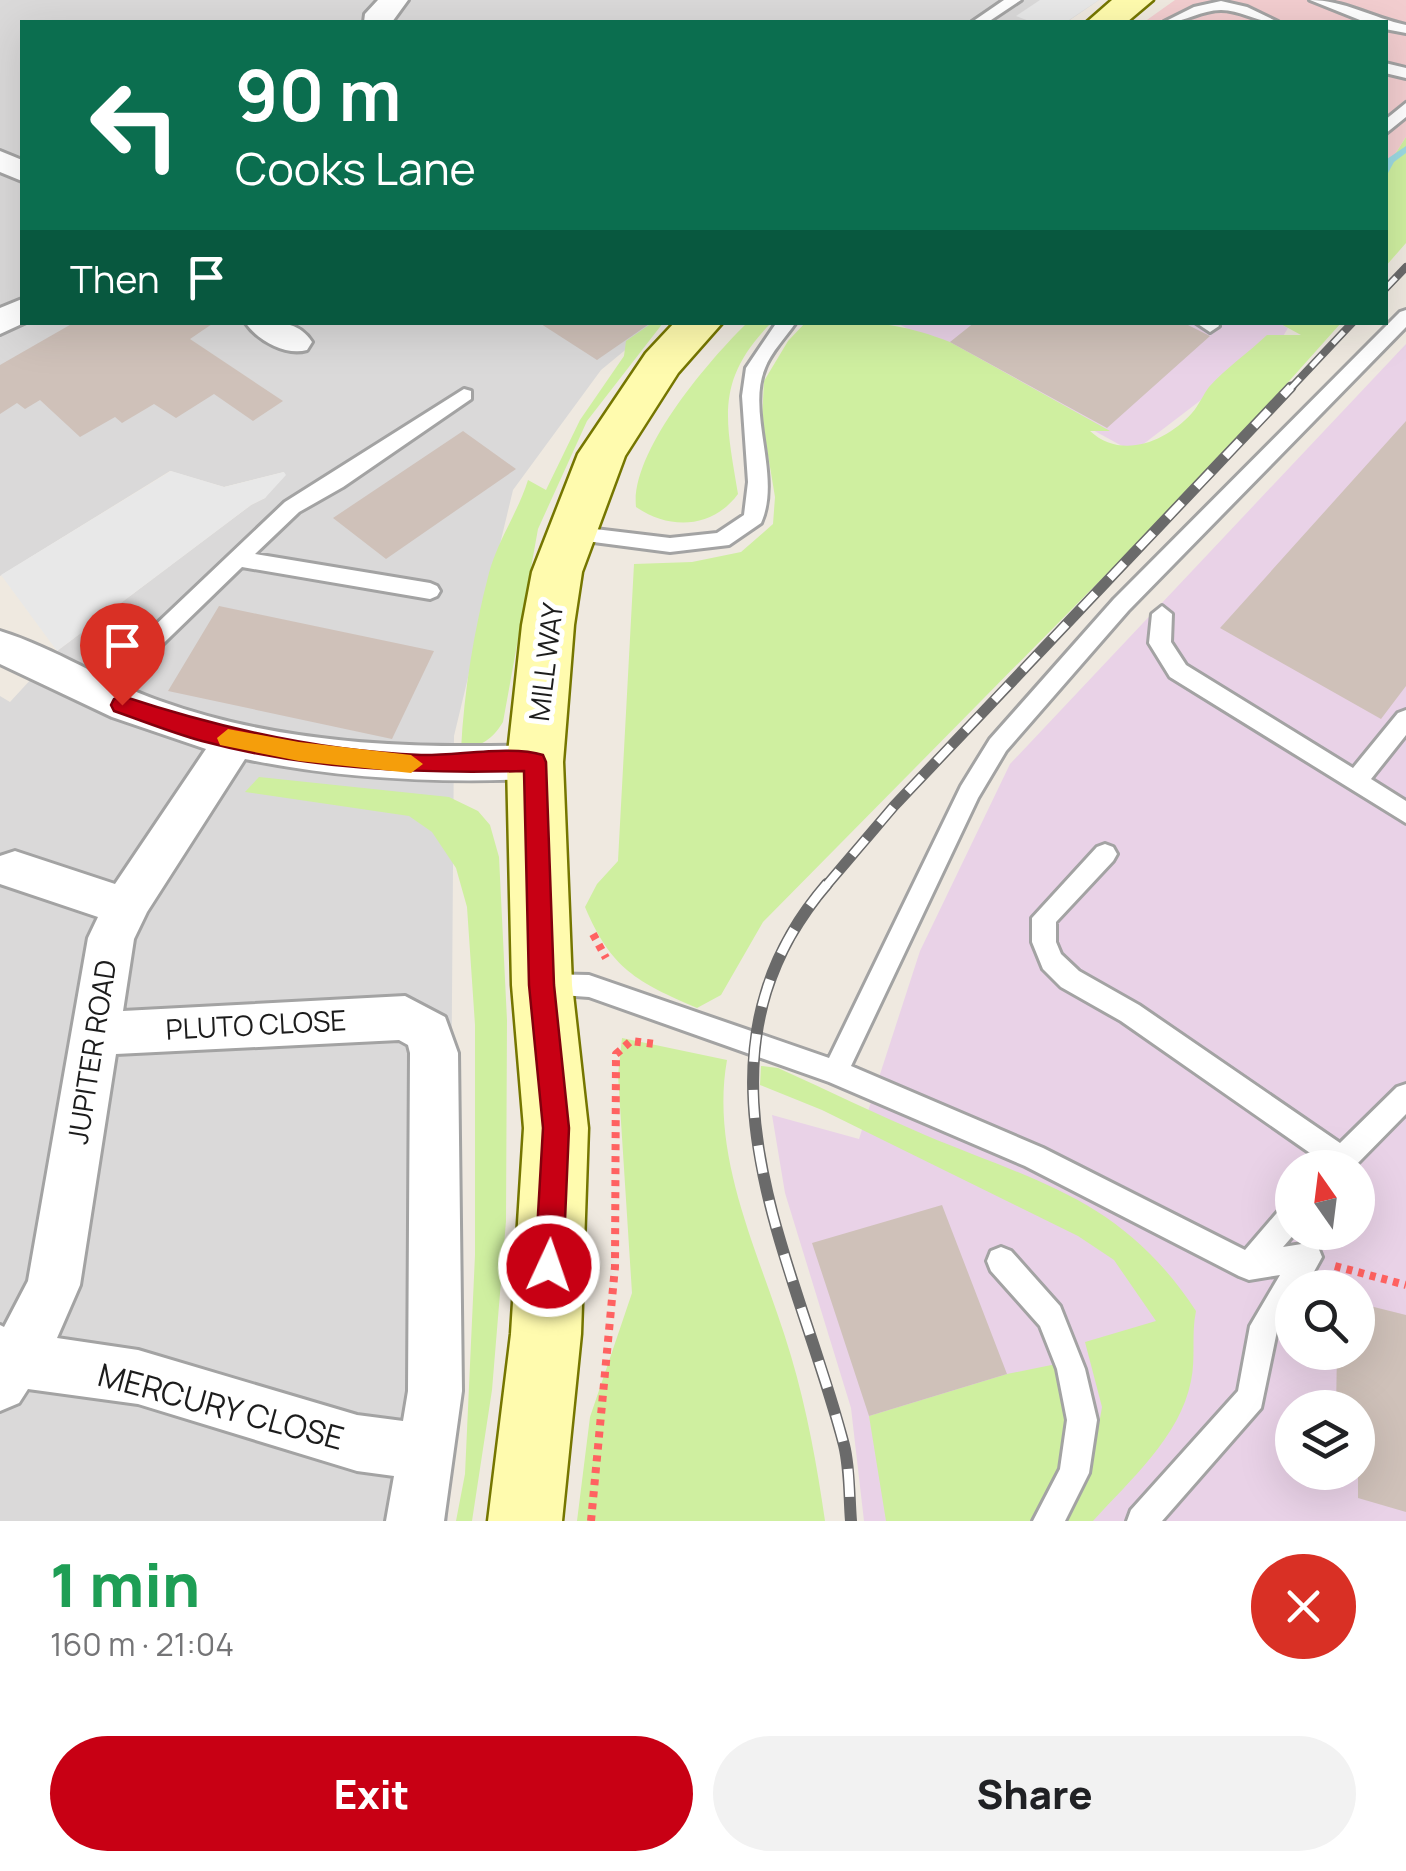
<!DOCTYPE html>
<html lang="en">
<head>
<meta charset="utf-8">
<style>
  :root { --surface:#fff; --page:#f2f2f2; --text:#202124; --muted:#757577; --accent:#c80014 }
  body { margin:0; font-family:Manrope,sans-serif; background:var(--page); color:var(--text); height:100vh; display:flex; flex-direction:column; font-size:38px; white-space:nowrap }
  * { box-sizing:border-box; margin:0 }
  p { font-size:32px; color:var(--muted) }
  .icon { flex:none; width:55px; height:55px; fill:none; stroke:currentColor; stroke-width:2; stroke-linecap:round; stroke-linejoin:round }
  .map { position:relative; height:1521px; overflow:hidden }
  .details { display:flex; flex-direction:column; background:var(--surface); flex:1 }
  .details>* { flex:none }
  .top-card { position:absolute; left:20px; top:20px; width:1368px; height:305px; border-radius:0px; box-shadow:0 10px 40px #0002; background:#0b6e4f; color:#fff; overflow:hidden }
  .needle { width:65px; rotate:346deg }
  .fabs { position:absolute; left:1275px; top:1150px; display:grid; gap:20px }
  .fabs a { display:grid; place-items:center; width:100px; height:100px; border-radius:50%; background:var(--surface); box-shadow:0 10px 40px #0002; font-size:50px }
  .pin { position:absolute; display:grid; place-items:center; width:85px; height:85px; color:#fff; margin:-102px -42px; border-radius:50% 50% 50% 0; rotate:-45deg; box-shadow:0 0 10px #0007 }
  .pin .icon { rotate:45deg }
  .me { position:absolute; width:110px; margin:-55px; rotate:3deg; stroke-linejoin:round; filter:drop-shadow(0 0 8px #0008) }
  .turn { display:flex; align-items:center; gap:35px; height:210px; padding:0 50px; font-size:45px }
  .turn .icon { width:130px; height:130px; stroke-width:2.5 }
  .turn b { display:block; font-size:70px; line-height:85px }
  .then { display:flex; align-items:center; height:95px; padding:0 50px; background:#0003; gap:20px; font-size:38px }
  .round { display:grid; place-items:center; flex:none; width:105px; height:105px; border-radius:52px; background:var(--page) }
  .summary { display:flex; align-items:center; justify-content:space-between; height:170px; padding:0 50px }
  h1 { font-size:60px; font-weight:800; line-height:75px; color:#1e9e55 }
  .primary-button { display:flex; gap:20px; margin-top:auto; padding:20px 50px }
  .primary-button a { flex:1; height:115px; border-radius:60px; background:var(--accent); color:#fff; font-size:40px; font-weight:800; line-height:115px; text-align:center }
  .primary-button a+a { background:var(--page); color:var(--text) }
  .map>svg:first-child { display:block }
  .residential { fill:#dad9d9 }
  .commercial { fill:#f2cdcf }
  .industrial { fill:#e9d2e7; fill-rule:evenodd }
  .grass { fill:#cfefa0 }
  .parking { fill:#e8e8e8 }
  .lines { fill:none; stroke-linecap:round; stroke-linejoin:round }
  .stream { fill:#9cd9e2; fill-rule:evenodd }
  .building { fill:#cfc1b9 }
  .lane-casing { stroke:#a3a3a3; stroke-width:6 }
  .street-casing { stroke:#a3a3a3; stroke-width:6 }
  .secondary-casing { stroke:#757600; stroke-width:5 }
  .path { stroke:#ff6261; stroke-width:8; stroke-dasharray:6 6; stroke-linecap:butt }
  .lane { fill:#fff; fill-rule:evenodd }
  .street { fill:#fff; fill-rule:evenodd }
  .secondary { fill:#fffbae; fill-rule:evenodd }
  .rail-far2-casing { stroke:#6a6a6a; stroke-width:8 }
  .rail-far1-casing { stroke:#6a6a6a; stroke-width:11 }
  .rail-casing { stroke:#6a6a6a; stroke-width:12 }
  .rail-far2 { stroke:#fff; stroke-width:5; stroke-dasharray:16; stroke-linecap:butt }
  .rail-far1 { stroke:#fff; stroke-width:8; stroke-dasharray:21; stroke-linecap:butt }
  .rail { stroke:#fff; stroke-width:9; stroke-dasharray:28; stroke-linecap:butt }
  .route { fill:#c80014; stroke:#82000d; stroke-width:2.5 }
  .slow { fill:#f59e0b }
  .labels { text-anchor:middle; stroke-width:10; stroke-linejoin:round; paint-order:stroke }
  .street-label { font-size:28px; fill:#1c1c1c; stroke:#fff }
  .near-street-label { font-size:32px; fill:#1c1c1c; stroke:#fff }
</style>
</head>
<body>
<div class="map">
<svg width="1406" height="1521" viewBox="0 0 1406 1521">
  <rect width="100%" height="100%" fill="#efe9e0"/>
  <path class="residential" d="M 0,0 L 1099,0 L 1067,22 L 22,22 L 22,322 L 658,323 L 601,370 L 513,490 L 454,736 L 448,1521 L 0,1521 L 0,696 L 10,702 L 57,651 L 251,505 L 265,498 L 284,472 L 224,487 L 170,471 L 0,576 Z"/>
  <path class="commercial" d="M 1175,0 L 1406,0 L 1406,137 L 1385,170 L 1385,22 L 1144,22 Z"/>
  <path class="industrial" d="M 897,323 L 1291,323 L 1282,338 L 1133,452 Z
    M 1406,344 L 1406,1521 L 864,1521 L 851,1408 L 785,1193 L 772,1115 L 859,1139 L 920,951 L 1010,764 ZM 1292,1168 L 1358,1168 L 1358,1232 L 1292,1232 ZM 1292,1288 L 1358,1288 L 1358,1352 L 1292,1352 ZM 1292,1408 L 1358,1408 L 1358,1472 L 1292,1472 Z"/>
  <path class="grass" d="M 1406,137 L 1406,243 L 1385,267 L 1385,170 Z
    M 652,323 L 663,323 L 587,421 L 538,529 L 503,722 C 492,740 481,746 461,750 C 464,691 474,630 489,573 C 498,540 518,512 528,480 L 546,490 L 580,420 L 624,356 L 626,341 Z
    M 747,323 L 771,323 C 714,381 726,420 738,494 C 712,529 669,530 636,507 C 630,452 709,360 747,323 Z
    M 805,323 C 865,322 894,320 950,342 L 1110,431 L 1090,431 C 1121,460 1166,442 1192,413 C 1199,405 1203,395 1209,387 C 1226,368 1249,352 1267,335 L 1301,335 L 1279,323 L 1341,323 L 1214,465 L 763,922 L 721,995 L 697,1008 C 637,982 611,969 585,907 L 597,884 L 618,861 L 634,564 L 692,562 L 741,552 L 773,524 L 775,497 L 762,419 L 764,381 L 788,341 Z
    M 259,777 L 449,797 L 478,811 L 490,825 L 499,857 L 507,1020 L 506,1221 L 492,1390 L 472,1521 L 456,1521 L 465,1474 L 475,1255 L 475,1025 L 467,907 L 456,868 L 432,832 L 409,816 L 245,792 Z
    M 622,1038 L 727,1060 C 709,1161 763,1260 791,1356 C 807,1410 817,1465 825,1521 L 577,1521 L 590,1417 L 632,1293 L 618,1075 Z
    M 761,1066 L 778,1068 C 827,1090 876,1114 925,1135 C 1040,1183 1123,1200 1196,1311 C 1191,1334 1196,1358 1191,1381 C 1180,1437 1129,1481 1093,1521 L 1066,1521 L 1090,1476 L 1102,1407 L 1085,1342 L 1156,1321 L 1114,1260 L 1078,1236 L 822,1110 L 760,1085 Z
    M 1071,1361 L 1081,1419 L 1042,1521 L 886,1521 L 869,1416 L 1007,1374 Z"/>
  <path class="parking" d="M 1040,0 L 1099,0 L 1066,22 L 1032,22 L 1016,16 Z
    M 171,471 L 224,487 L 284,472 L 286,475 L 265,498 L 251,505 L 57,651 L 1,575 Z"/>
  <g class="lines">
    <path class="stream" d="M 1406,146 L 1406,153 L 1394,162 L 1388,173 L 1385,174 L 1387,159 Z"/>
  </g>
  <path class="building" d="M 75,322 L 215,322 L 190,339 L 283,401 L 253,421 L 214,394 L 176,418 L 154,404 L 122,423 L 115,417 L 80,437 L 40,400 L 25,409 L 17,403 L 0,414 L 0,365 Z
    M 538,322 L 652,322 L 597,360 Z
    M 975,322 L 1182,322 L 1210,336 L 1107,428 L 950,342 Z
    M 1406,421 L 1406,686 L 1381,719 L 1220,628 Z
    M 463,431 L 516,469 L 386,559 L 333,518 Z
    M 219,606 L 434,651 L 392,739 L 168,691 Z
    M 942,1205 L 1007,1374 L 869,1416 L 812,1243 Z
    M 1358,1303 L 1406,1315 L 1406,1512 L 1358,1498 L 1358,1408 L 1336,1408 L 1337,1352 L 1358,1352 Z"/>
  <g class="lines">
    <g class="lane-casing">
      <path id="lane" d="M 1004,0 L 1021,0 L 988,22 L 972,22 Z
        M 1310,0 C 1344,0 1373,18 1406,25 L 1406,33 L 1385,29 L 1385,22 L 1365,22 Z
        M 1221,1 L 1247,7 L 1278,22 C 1257,23 1242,10 1221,10 C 1200,10 1185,23 1164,22 L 1194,7 Z
        M 1385,63 L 1406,68 L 1406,78 L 1385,73 Z
        M 1406,103 L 1406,117 L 1385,134 L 1385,120 Z
        M 1406,310 L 1406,327 L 1128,611 L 1006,751 L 978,798 L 851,1066 L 1043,1148 L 1245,1250 L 1282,1207 L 1292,1203 L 1292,1232 L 1296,1232 L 1283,1247 L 1308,1243 L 1318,1247 L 1322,1257 L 1305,1288 L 1292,1288 L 1292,1307 L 1277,1331 L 1261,1408 L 1162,1521 L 1127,1521 L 1131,1510 L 1238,1391 L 1250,1326 L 1280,1275 L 1249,1280 L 1239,1276 L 1025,1166 L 829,1082 L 589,997 L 533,993 L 530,985 L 533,977 L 542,974 L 589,975 L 829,1058 L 961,786 L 990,739 L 1114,599 L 1400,312 Z
        M 777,322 L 796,322 C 786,337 771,352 765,368 C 746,413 782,476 761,523 L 729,545 L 670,552 L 563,538 L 560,533 L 570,526 L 670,538 L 717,533 L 744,515 L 748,482 L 742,396 L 746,368 Z
        M 1195,322 L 1217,322 L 1219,326 L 1210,332 Z
        M 464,389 L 471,391 L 471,399 L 343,487 L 299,512 L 255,554 L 430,583 L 437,586 L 440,591 L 437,596 L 430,599 L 242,567 L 105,700 L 89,700 L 86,694 L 89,688 L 285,502 Z
        M 1162,606 L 1172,614 L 1171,642 L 1186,665 L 1353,768 L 1398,713 L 1406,710 L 1406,735 L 1371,779 L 1406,801 L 1406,823 L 1170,677 L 1149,643 L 1152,614 Z
        M 1105,844 L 1113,847 L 1117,854 L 1113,861 L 1056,922 L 1056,942 L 1061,954 L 1079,971 L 1139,1005 L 1340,1143 L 1397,1087 L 1406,1084 L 1406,1114 L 1353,1168 L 1321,1168 L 1323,1162 L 1121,1021 L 1061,987 L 1043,969 L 1032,942 L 1032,918 L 1097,847 Z
        M 1001,1247 L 1011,1251 L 1060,1306 L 1085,1369 L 1097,1420 L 1089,1473 L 1065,1521 L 1033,1521 L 1060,1469 L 1067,1420 L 1057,1369 L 1040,1326 L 991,1271 L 987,1261 L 991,1251 Z"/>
    </g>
    <g class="street-casing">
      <path id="street" d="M 378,0 L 408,0 L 392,22 L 364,22 L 365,14 Z
        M 0,151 L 22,160 L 22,181 L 0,172 Z
        M 22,299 L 22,322 L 26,322 L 0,334 L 0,308 Z
        M 245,322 C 270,322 297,318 312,342 L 307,350 C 286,356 258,341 245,322 Z
        M 0,631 C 55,648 105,682 160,701 C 280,744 408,749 535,745 L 550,750 L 556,762 L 550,774 L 535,779 C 437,783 342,779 245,759 L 147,912 L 134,939 L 123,1011 L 405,996 L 445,1017 L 458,1053 L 462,1391 L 444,1521 L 386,1521 L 394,1476 L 357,1471 L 138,1404 L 28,1389 L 19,1403 L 0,1411 L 0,1325 L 4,1327 L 28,1281 L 88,938 L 98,917 L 0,884 L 0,856 L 15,851 L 115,884 L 206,749 L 112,717 L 0,664 ZM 399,1040 L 408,1045 L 410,1053 L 408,1391 L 403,1421 L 357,1415 L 138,1350 L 57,1338 L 80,1285 L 116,1054 Z"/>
    </g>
    <g class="secondary-casing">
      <path id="secondary" d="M 1112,0 L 1153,0 L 1127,22 L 1087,22 Z
        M 675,322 L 723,322 L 678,373 L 625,456 L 582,572 L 574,625 L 563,762 L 572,985 L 588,1128 L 581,1334 L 562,1521 L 488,1521 L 511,1334 L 524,1128 L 512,985 L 507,762 L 522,625 L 532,572 L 578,454 L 646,353 Z"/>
    </g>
    <path class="path" d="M 593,934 L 606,958
      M 1335,1266 L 1406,1285
      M 591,1521 L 615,1267 L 616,1054 L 631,1041 L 655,1044"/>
    <use href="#lane" class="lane"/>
    <use href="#street" class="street"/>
    <use href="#secondary" class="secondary"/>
    <g class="rail-far2-casing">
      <path id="rail-far2" d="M 1385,289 L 1406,267
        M 1289,390 L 1353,322"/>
    </g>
    <g class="rail-far1-casing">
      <path id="rail-far1" d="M 825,887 L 894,806 L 1291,387"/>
    </g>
    <g class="rail-casing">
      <path id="rail" d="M 827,884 C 676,1060 795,1257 844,1445 C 850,1469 849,1497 851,1521"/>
    </g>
    <use href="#rail-far2" class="rail-far2"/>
    <use href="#rail-far1" class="rail-far1"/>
    <use href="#rail" class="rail"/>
  </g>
  <path class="route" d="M 122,696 C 219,728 318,751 421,755 C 456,756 511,745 543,755 L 546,762 L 554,985 L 569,1128 L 563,1266 L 559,1276 L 549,1280 L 539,1276 L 535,1266 L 543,1128 L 529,985 L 524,771 C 416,774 307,769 202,741 C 173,733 143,721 114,711 L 111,705 L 114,699 Z"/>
  <path class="slow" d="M 228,729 L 299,742 L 411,755 L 423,764 L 411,773 L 299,761 L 220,745 L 217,738 Z"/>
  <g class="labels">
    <g class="street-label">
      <text transform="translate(546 662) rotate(-83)" y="10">MILL WAY</text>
      <text transform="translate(256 1025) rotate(-3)" y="10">PLUTO CLOSE</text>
      <text transform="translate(92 1052) rotate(-81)" y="10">JUPITER ROAD</text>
    </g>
    <g class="near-street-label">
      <text transform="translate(221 1407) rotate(15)" y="11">MERCURY CLOSE</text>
    </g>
  </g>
</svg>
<div class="fabs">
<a><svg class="needle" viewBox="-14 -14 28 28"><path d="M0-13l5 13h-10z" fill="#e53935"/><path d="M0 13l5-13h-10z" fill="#757577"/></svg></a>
<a><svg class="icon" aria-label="search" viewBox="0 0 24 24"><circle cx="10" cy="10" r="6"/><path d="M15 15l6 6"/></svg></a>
<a><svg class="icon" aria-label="layers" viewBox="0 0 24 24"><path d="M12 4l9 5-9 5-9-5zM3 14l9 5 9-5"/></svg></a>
</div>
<div class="pin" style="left:122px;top:705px;background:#d93025"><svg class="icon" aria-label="arrive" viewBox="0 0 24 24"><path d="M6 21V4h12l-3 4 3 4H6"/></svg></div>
<svg class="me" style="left:549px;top:1266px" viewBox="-20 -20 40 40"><circle r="17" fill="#c80014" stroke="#fff" stroke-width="3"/><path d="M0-11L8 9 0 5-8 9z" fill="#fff"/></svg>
<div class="top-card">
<div class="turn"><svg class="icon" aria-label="left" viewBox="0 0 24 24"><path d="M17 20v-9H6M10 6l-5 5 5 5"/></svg><div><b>90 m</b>Cooks Lane</div></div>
<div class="then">Then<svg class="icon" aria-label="arrive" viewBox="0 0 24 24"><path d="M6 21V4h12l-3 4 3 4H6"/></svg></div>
</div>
</div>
<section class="details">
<div class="summary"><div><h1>1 min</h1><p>160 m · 21:04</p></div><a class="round" style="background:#d93025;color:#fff"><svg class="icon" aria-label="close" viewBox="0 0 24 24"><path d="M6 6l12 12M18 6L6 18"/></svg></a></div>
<div class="primary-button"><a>Exit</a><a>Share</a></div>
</section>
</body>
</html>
